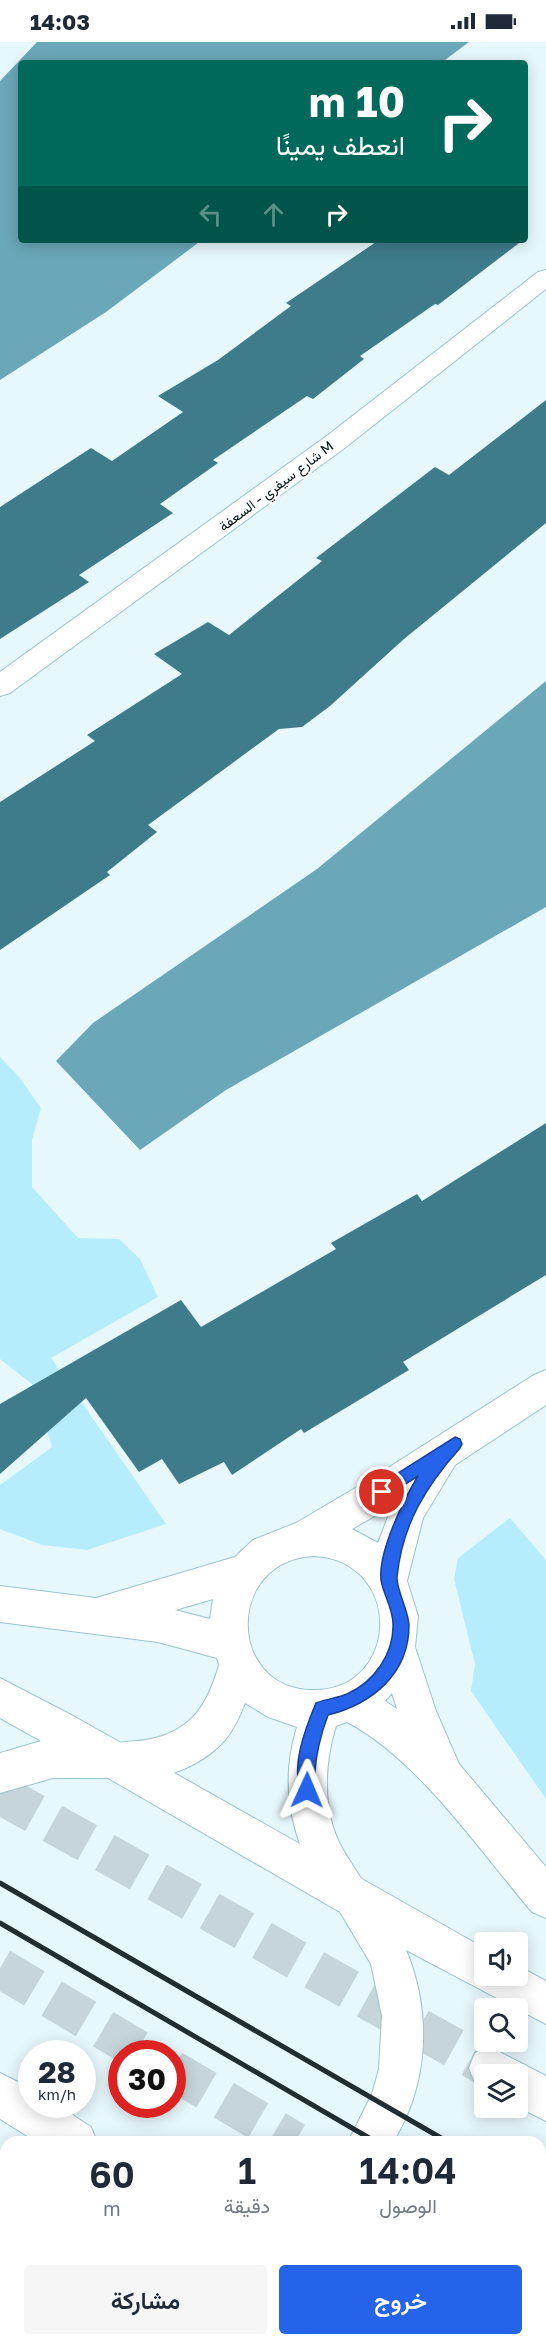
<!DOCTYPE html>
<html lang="ar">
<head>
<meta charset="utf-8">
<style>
  :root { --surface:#fff; --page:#f6f6f7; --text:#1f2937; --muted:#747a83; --accent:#2563eb }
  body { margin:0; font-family:"Golos Text",Vazirmatn,sans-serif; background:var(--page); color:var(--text); direction:rtl; height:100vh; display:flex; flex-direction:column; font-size:22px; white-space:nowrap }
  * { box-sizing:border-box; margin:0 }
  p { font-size:20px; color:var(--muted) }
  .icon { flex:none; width:33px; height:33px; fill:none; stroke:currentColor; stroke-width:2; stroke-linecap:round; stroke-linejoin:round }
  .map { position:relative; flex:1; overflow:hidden; direction:ltr }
  .side { position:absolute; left:0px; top:2094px; width:546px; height:210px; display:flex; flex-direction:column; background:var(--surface); border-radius:18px 18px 0 0; box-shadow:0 3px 15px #0003; direction:rtl }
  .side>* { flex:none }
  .guide { position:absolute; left:18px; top:18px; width:510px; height:183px; border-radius:6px; box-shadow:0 3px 15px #0003; direction:rtl; background:#00695c; color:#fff; overflow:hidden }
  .tools { position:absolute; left:474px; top:1890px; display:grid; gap:12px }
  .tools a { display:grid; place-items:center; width:54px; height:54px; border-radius:6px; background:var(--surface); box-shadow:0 3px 15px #0003; font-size:30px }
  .speed { position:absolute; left:18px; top:1998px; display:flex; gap:12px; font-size:30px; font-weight:700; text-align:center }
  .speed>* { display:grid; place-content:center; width:78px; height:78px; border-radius:50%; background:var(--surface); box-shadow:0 3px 15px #0003; line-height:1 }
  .speed small { font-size:15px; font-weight:400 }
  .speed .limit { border:9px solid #d22; background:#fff; color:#111 }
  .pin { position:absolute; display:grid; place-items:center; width:51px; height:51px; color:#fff; margin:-26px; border:3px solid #fff; border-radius:50%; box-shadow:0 2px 6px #0007 }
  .me { position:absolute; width:66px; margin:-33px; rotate:1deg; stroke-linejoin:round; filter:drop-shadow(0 0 4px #0008) }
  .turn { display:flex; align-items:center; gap:21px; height:126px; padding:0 24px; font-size:27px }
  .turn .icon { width:78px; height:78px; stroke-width:2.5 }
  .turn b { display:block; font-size:42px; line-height:51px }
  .lanes { display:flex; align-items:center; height:57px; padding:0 24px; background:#0003; justify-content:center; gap:30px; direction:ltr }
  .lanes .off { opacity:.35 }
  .eta { display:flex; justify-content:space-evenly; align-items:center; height:102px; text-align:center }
  .eta b { font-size:36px; font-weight:600; line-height:42px }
  .primary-button { display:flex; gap:12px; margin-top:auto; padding:12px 24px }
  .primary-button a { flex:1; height:69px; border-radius:6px; background:var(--accent); color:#fff; font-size:24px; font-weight:600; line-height:69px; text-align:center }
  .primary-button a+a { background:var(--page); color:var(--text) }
  .status { display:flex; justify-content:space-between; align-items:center; height:42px; padding:0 30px; background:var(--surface); direction:ltr }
  .status svg { height:16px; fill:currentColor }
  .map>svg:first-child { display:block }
  .green { fill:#b6edfc }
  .water { fill:#6aa7b8 }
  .building { fill:#3e7c8b }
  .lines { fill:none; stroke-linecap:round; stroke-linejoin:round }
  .secondary-tunnel { stroke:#c5d5da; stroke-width:40; stroke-dasharray:40 20; stroke-linecap:butt }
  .street-casing { stroke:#9ac4d0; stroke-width:2 }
  .secondary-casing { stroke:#9ac4d0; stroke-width:2 }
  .street { fill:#fff; fill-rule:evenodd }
  .secondary { fill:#fff; fill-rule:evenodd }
  .rail { stroke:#202e33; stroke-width:5 }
  .route { fill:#2563eb; stroke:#184099; stroke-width:1.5 }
  .labels { text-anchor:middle; stroke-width:5; stroke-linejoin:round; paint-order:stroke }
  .far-street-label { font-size:14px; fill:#031115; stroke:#fff }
</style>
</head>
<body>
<div class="status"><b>14:03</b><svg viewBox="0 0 49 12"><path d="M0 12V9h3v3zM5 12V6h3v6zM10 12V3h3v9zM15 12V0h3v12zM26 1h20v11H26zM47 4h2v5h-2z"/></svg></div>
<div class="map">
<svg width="546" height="2304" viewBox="0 0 546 2304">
  <rect width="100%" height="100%" fill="#e7f8fd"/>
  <path class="green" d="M 0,1015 L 20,1036 L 41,1066 L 32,1098 L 32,1145 L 78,1196 L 119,1197 L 140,1217 L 158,1255 L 51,1316 L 166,1482 L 87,1508 L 42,1503 L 0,1487 L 0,1443 L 52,1405 L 32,1342 L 0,1317 Z
    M 510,1476 L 546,1518 L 546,1757 L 471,1649 L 475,1622 L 454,1537 L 458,1516 Z"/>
  <path class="water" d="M 37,0 L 469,0 L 441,21 L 21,21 L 21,198 L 202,198 L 106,270 L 0,338 L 0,39 Z
    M 546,639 L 546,865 L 226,1048 L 140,1108 L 56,1019 L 93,981 L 317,827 Z"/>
  <path class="building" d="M 379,198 L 523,198 L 438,263 L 435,262 L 360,314 L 364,317 L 313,357 L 307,354 L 213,418 L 218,421 L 160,462 L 173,471 L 79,533 L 89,540 L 0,597 L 0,465 L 91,406 L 112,419 L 183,370 L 158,354 L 218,318 L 291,264 L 286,261 Z
    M 546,358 L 546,481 L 404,597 L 330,664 L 302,685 L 279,687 L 148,783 L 157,790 L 107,830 L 110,833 L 0,908 L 0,760 L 95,699 L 87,693 L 182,632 L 154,612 L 208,580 L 229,593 L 322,519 L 316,516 L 435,425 L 449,433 Z
    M 546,1081 L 546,1233 L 403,1320 L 409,1328 L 304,1391 L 301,1387 L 232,1433 L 224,1420 L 179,1442 L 162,1417 L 139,1430 L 86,1356 L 0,1432 L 0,1362 L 181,1258 L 201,1285 L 336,1207 L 331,1201 L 417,1152 L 422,1159 Z"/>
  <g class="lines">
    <path class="secondary-tunnel" d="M 0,1752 L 490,2026
      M 0,1926 L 145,2012
      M 172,2028 L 295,2100"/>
    <g class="street-casing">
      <path id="street" d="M 546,228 L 546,247 L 346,405 L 10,651 L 0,654 L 0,630 L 328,393 L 538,230 Z
        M 546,1328 L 546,1363 L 455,1423 L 423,1476 L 407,1539 L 418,1574 L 415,1605 L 436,1669 L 459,1722 L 546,1825 L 546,1876 L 532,1870 C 480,1809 418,1717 347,1680 L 336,1684 C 325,1719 322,1763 338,1798 C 347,1818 362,1834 370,1854 L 364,1868 L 350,1874 C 331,1866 323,1852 314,1834 C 289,1787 281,1736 297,1685 L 268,1675 L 245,1661 C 240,1674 234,1687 225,1698 C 199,1728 142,1748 104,1733 L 99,1719 L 104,1705 C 118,1699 131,1700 146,1698 C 191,1690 207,1664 219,1623 L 217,1616 L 158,1600 L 0,1580 L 0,1544 L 96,1556 L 235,1515 L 253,1498 L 296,1481 L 369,1438 L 534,1333 ZM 392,1464 L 378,1501 L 352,1487 ZM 314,1514 C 405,1519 400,1650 312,1648 C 226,1646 226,1518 314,1514 ZM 213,1557 L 210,1577 L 175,1568 ZM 392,1651 L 397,1667 L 385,1659 Z
        M 0,2212 L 6,2214 L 6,2263 L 0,2261 Z
        M 14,2298 L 60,2298 L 61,2304 L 15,2304 Z"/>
    </g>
    <g class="secondary-casing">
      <path id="secondary" d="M 0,1636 L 75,1675 L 484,1906 L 484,1934 L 518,1934 L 518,1924 L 546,1939 L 546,1982 L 406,1908 C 432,1970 429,2042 393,2100 L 348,2100 L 372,2052 L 379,2027 L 382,1974 L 371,1922 L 340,1870 L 108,1736 L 53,1736 L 0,1751 L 0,1711 L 41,1699 L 0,1676 Z
        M 490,2005 L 546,2034 L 546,2079 L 518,2065 L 518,2032 L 484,2032 L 484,2046 L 475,2041 L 469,2026 L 475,2011 Z
        M 0,2031 L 32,2047 L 32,2062 L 56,2062 L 91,2085 L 97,2100 L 37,2100 L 0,2077 Z
        M 540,2223 L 546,2225 L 546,2270 L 540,2268 Z
        M 377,2298 L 430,2298 L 433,2304 L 380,2304 Z"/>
    </g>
    <use href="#street" class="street"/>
    <use href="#secondary" class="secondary"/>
    <path class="rail" d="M 0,1841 L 448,2100
      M 0,1881 L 376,2100
      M 540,2153 L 546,2157
      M 540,2196 L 546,2199"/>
  </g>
  <path class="route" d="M 455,1395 L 460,1397 L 462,1402 L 460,1406 C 426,1444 402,1483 397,1535 C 396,1547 408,1567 409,1583 C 409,1633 371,1662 328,1673 C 321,1692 316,1710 315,1730 C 314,1738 316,1746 313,1754 L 307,1756 L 302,1754 C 290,1726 305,1687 316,1661 C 326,1657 338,1656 347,1652 C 374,1640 394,1612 393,1582 C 393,1566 383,1552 381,1538 C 378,1510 404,1457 418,1434 L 382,1457 L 376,1455 L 374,1450 L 376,1445 Z"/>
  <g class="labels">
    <g class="far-street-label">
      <text transform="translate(276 444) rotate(-37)" y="5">شارع سيفري - السعفة M</text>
    </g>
  </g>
</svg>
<div class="tools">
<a><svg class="icon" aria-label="sound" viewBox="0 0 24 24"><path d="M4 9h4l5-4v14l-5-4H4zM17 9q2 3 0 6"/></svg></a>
<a><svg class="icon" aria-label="search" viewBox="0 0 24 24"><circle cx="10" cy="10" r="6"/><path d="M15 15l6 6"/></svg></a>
<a><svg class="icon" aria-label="layers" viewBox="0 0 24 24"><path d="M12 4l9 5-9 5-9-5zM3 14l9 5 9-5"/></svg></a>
</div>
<div class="speed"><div>28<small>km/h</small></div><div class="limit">30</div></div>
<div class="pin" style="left:382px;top:1450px;background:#d93025"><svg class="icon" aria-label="arrive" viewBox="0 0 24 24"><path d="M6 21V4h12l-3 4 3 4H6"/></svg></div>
<svg class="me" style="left:307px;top:1748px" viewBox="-20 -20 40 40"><path d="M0-17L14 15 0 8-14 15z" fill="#2563eb" stroke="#fff" stroke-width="4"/></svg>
<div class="guide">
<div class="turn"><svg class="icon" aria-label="right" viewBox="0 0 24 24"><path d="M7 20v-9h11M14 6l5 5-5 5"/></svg><div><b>10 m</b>انعطف يمينًا</div></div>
<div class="lanes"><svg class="icon off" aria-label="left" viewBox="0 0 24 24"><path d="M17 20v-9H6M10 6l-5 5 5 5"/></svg><svg class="icon off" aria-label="ahead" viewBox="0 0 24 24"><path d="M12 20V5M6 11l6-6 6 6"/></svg><svg class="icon" aria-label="right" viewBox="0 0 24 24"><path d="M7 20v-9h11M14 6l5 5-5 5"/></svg></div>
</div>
<section class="side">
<div class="eta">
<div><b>14:04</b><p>الوصول</p></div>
<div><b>1</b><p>دقيقة</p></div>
<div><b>60</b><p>m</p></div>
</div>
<div class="primary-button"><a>خروج</a><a>مشاركة</a></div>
</section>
</div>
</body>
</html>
